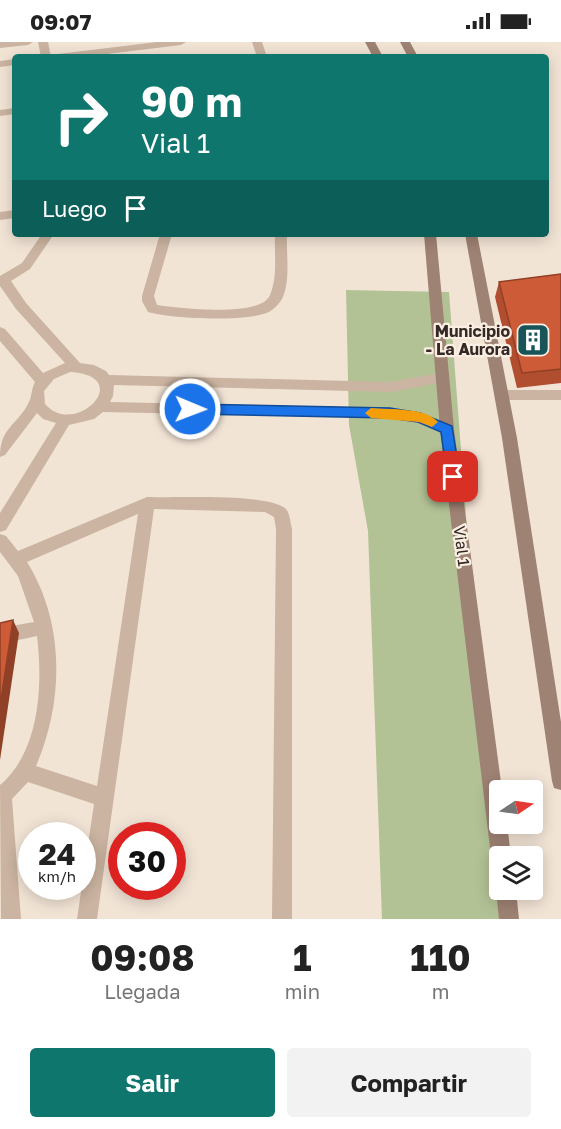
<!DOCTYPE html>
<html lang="es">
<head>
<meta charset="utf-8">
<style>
  :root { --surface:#fff; --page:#f2f2f2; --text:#222; --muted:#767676; --accent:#0f766e }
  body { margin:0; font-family:"Golos Text",sans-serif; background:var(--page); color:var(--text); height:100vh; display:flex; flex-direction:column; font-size:22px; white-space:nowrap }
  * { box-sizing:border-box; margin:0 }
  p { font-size:20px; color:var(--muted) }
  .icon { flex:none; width:33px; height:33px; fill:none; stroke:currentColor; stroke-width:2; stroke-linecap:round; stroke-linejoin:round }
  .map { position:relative; height:877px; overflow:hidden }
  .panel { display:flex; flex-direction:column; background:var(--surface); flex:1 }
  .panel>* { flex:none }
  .top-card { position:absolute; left:12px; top:12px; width:537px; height:183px; border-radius:6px; box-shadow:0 3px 15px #0003; background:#0f766e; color:#fff; overflow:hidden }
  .needle { width:39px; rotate:77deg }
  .buttons { position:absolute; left:489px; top:738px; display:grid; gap:12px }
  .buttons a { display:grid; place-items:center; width:54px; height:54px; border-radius:6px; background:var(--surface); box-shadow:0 3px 15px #0003; font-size:30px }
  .speed { position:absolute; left:18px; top:780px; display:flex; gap:12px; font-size:30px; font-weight:700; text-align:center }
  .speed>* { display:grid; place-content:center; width:78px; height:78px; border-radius:50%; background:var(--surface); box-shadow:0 3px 15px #0003; line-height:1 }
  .speed small { font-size:15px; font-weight:400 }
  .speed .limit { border:9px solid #d22; background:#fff; color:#111 }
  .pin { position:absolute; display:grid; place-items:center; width:51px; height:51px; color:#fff; margin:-26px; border-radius:12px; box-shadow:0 3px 9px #0006 }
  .me { position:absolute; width:66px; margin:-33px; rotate:91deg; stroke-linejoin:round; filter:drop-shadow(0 0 4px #0008) }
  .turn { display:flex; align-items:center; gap:21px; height:126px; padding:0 30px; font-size:27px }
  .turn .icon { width:78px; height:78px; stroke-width:2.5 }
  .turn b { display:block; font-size:42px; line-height:51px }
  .then { display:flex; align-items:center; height:57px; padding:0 30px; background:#0003; gap:12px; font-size:22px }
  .eta { display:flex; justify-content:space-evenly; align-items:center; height:102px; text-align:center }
  .eta b { font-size:36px; font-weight:700; line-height:42px }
  .cta { display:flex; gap:12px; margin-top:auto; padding:12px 30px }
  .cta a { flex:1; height:69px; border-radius:6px; background:var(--accent); color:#fff; font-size:24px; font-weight:700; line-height:69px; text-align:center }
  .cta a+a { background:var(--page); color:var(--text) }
  .status { display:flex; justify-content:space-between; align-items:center; height:42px; padding:0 30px; background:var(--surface); direction:ltr }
  .status svg { height:16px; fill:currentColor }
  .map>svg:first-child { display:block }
  .green { fill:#b3c295 }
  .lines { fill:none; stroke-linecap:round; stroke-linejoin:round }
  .street { fill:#cbb4a1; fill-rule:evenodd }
  .secondary { fill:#9e8273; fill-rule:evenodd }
  .wall { fill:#b14e2f }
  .shaded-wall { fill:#904026 }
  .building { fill:#ce5b37; stroke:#904026; stroke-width:1.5 }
  .route { fill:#1a73e8; stroke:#114b97; stroke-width:1.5 }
  .slow { fill:#f59e0b }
  .labels { text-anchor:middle; stroke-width:4.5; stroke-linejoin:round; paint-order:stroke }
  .poi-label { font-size:16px; font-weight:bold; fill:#342924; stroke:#faefe2; text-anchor:end }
  .street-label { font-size:16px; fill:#342924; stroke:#faefe2 }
</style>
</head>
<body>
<div class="status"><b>09:07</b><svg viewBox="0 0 49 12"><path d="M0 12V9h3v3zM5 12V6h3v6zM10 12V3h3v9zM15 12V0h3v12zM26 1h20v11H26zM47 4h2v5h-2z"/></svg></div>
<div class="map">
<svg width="561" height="877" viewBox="0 0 561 877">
  <rect width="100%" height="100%" fill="#f2e4d5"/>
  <path class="green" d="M 346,248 L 449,250 L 471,539 L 503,814 L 500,814 L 500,848 L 507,848 L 511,877 L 382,877 L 368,489 L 349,383 Z"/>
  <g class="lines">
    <path class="street" d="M 0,0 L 33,0 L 28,3 L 0,6 Z
      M 38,0 L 48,0 L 51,15 L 41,15 Z
      M 157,0 L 186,0 L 181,3 L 82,15 L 53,15 L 58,12 Z
      M 252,0 L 262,0 L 267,15 L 257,15 Z
      M 15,17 L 15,23 L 0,25 L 0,19 Z
      M 15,66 L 15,72 L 0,74 L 0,68 Z
      M 15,168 L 15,176 L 0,178 L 0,170 Z
      M 42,192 L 54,192 L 30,227 L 11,239 L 26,261 L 80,321 L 94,323 L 106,329 L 109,333 L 391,340 L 443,330 L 450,335 L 443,340 L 391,350 L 114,343 L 113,354 L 110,360 L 390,366 L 420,371 L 452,383 L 454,387 L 447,392 L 418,381 L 390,376 L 103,370 L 94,377 L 69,383 L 6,488 L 0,490 L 0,471 L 56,381 L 43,377 L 37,371 L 5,413 L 0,415 C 0,386 16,384 28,362 C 32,356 31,347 35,340 L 0,299 L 0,285 L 5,287 L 43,331 L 65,321 L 16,267 L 0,244 L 0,234 L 22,221 ZM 70,330 C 137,334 75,397 45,362 L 44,349 L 54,337 Z
      M 160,192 L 172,192 L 154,254 L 157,263 C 179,266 261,276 270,253 C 278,235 274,211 275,192 L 287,192 C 286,212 291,238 282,257 C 279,262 274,267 269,270 C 247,280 172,277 148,270 L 142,259 L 142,254 Z
      M 503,348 L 561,348 L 561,358 L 503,358 L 496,353 Z
      M 147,455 C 176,456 265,451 285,466 C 290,470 290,480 292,487 L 292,877 L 272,877 L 276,487 L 274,475 L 265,470 L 154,467 L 97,877 L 77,877 L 94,762 L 28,740 L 12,757 L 21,877 L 1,877 L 0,743 C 40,710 43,642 37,594 L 0,602 L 0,586 L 34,580 L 18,534 L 0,510 L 0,492 L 6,494 L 18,509 ZM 138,472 L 97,744 L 36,724 C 64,659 65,581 27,520 Z"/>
    <path class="secondary" d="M 365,0 L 375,0 L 383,15 L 373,15 Z
      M 400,0 L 410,0 L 418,15 L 408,15 Z
      M 424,192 L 436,192 L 454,387 L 502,748 L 500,748 L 500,782 L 507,782 L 511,814 L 500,814 L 500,823 L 494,821 L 491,814 L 440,387 Z
      M 465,192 L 477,192 L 517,396 L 561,680 L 561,748 L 554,746 L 552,739 L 502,396 Z
      M 499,841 L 500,848 L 516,848 L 519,877 L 499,877 L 496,848 Z"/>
  </g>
  <path class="wall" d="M 561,232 L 561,341 L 517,346 L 495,255 L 499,240 Z"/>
  <path class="shaded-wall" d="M 13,578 L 19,591 L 0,718 L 0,664 Z"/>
  <path class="building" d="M 561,232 L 561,327 L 522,331 L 499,240 Z
    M 13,578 L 0,664 L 0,581 Z"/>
  <path class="route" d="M 190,362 L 390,366 L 420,371 L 452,384 L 460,435 L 453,440 L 447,435 L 441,390 L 418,380 L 390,376 L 190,372 L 183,367 Z"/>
  <path class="slow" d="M 371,366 C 390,368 426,365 438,380 L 432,385 L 419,380 L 371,376 L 365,371 Z"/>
  <defs>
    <g id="building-square" transform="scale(1.725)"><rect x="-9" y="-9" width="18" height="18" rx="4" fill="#185458" stroke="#faefe2"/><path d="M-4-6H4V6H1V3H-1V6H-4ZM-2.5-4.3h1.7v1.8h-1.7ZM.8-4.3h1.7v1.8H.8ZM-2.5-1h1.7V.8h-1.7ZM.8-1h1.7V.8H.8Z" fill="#fff"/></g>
  </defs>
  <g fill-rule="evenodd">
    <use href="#building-square" x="533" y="298"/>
  </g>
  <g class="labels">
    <g class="poi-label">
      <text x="510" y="295">Municipio<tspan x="510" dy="18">- La Aurora</tspan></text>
    </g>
    <g class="street-label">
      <text transform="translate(462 504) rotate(83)" y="6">Vial 1</text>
    </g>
  </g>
</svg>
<div class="buttons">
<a><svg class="needle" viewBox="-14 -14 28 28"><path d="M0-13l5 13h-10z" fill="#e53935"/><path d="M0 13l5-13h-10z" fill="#767676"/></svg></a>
<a><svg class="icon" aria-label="layers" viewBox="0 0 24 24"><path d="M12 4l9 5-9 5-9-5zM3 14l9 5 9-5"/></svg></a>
</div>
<div class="speed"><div>24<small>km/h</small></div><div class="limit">30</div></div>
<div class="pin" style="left:453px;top:435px;background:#d93025"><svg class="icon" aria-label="arrive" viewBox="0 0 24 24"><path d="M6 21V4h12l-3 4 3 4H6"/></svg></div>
<svg class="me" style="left:190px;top:367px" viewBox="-20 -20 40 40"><circle r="17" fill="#1a73e8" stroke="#fff" stroke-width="3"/><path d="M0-11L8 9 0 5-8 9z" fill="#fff"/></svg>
<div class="top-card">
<div class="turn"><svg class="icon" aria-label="right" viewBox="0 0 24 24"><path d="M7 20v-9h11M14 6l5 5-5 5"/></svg><div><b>90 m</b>Vial 1</div></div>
<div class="then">Luego<svg class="icon" aria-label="arrive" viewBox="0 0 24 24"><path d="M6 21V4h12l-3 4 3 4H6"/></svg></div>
</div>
</div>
<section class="panel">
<div class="eta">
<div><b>09:08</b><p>Llegada</p></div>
<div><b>1</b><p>min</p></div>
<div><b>110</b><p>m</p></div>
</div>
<div class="cta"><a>Salir</a><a>Compartir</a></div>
</section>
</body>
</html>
